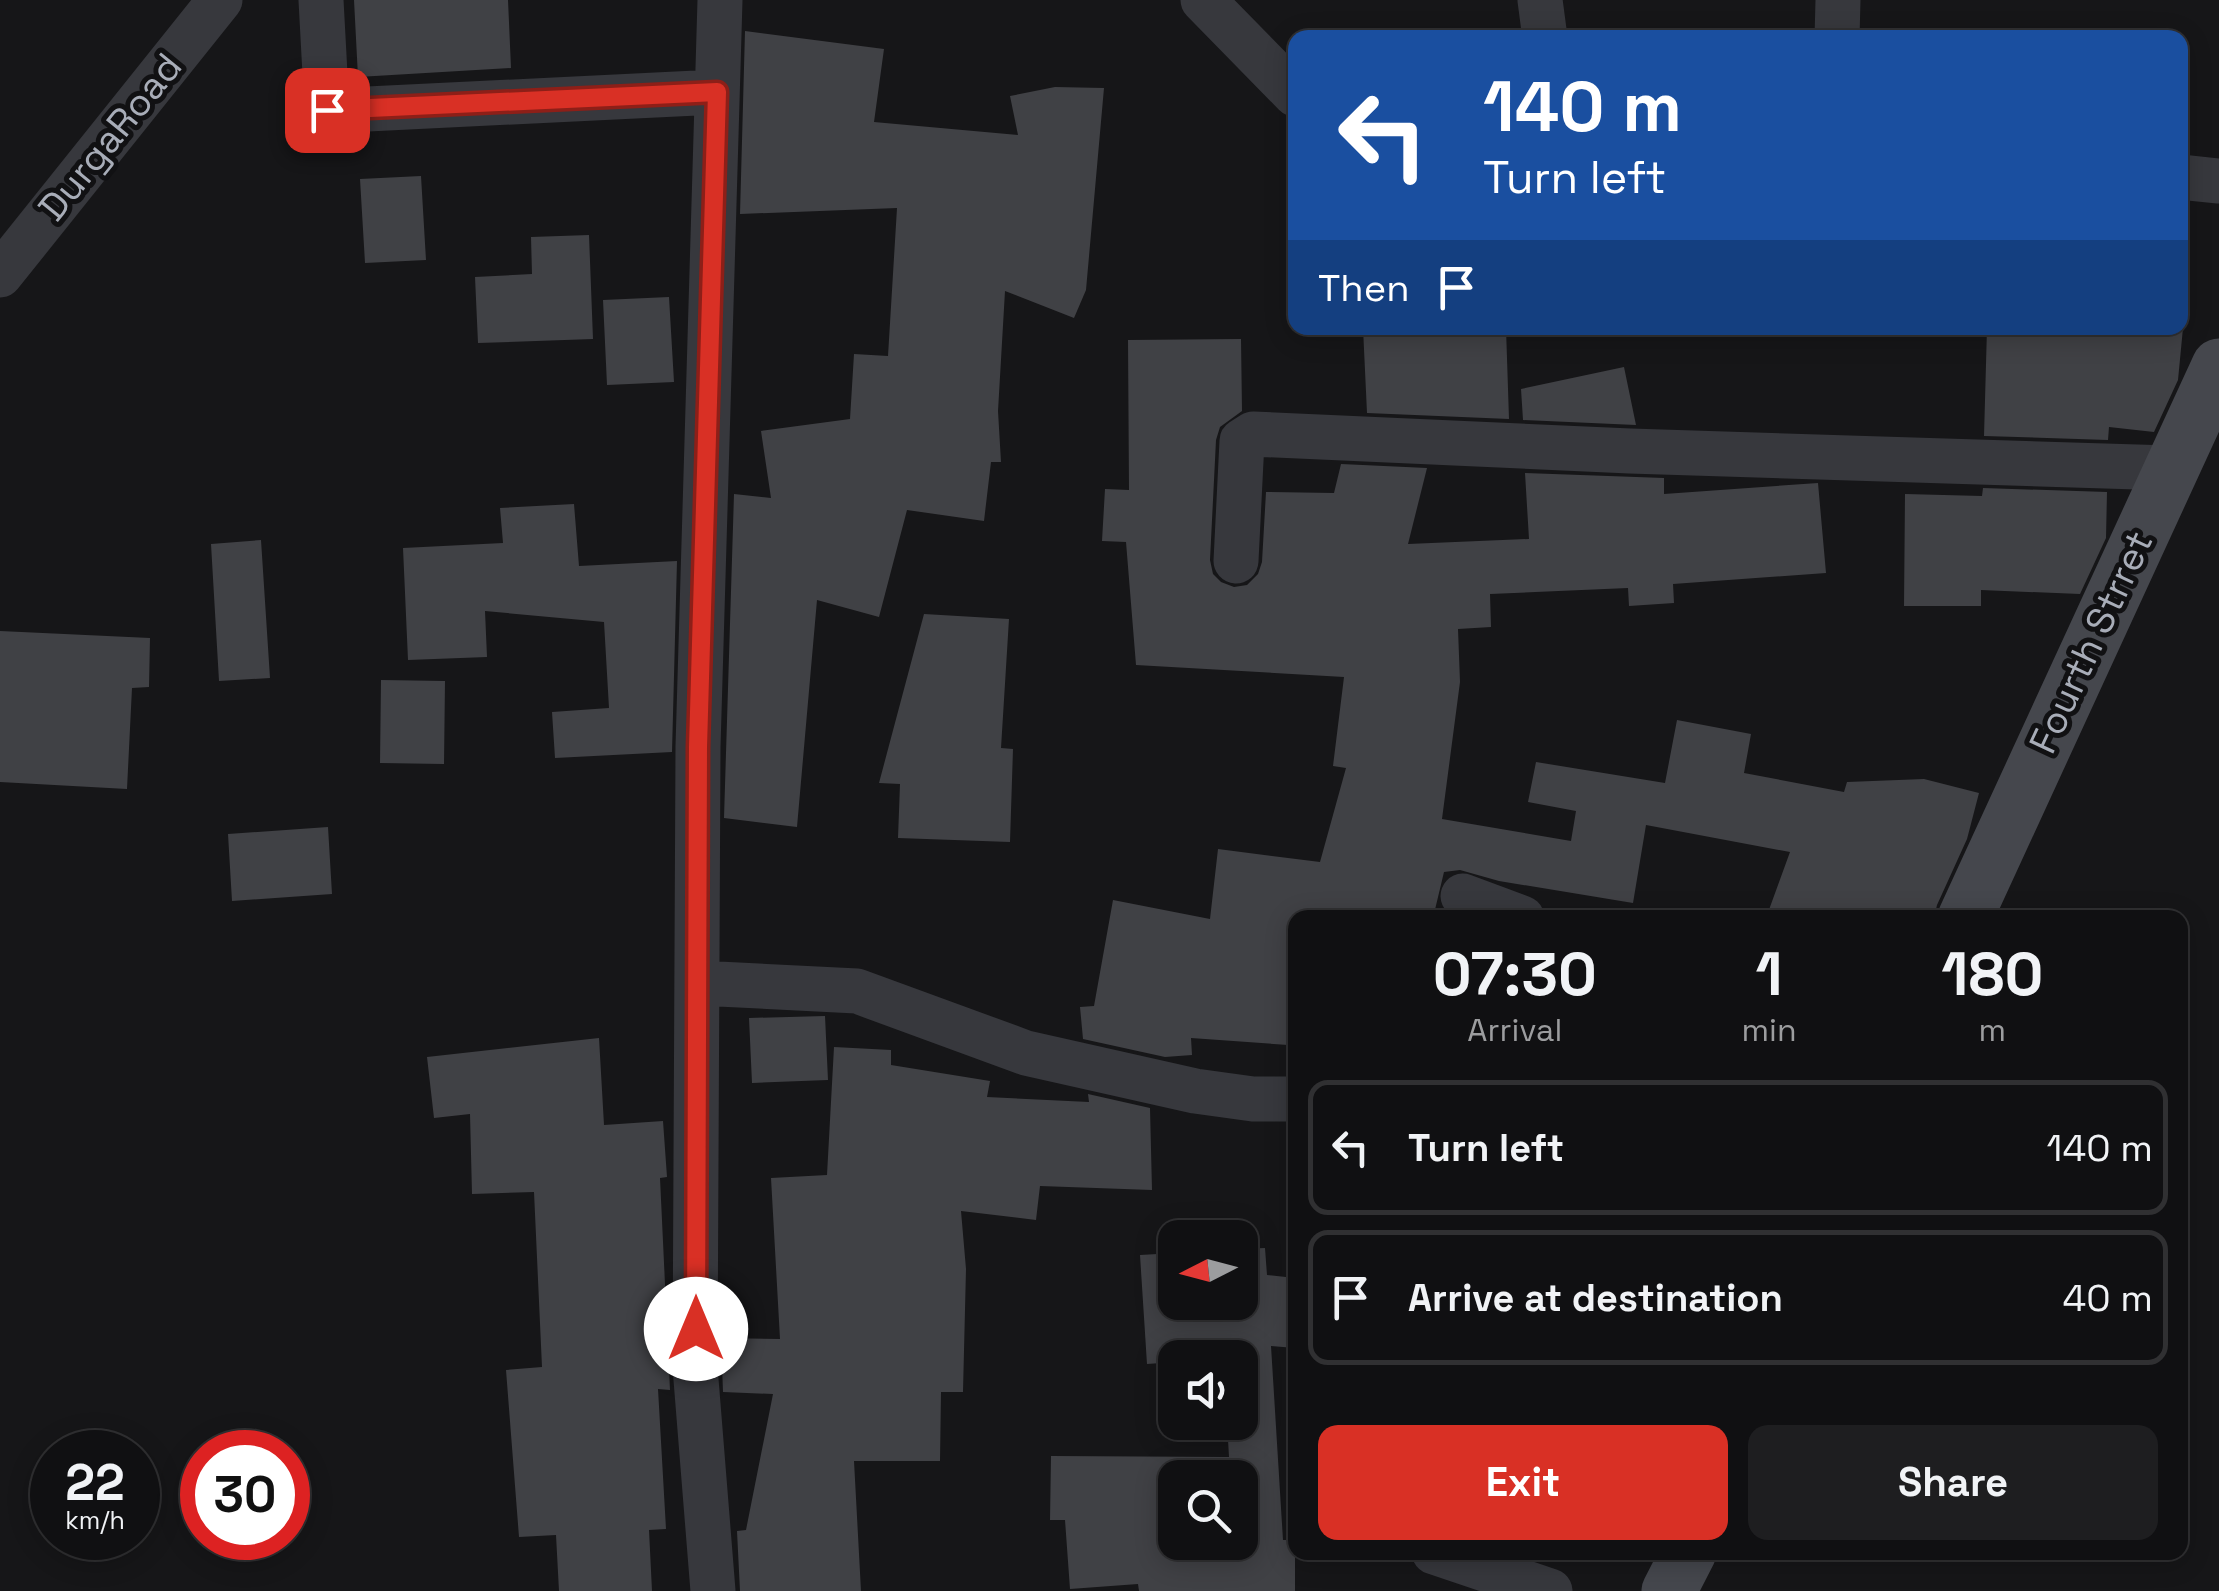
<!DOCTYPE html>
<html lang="en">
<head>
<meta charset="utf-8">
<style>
  :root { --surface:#101012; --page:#1e1e20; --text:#f1f3f6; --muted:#9c9d9f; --line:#303032; --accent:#d93025 }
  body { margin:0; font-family:"Space Grotesk",sans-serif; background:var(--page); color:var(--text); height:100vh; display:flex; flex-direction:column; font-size:38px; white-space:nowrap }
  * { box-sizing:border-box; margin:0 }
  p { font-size:32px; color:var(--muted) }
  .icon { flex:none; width:55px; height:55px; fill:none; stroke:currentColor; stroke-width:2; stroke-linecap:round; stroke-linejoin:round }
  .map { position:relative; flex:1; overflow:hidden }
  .details { position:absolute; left:1288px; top:910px; width:900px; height:650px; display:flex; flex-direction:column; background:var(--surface); border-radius:20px; box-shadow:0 5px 25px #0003,0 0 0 2px var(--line) }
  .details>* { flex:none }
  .top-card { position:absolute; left:1288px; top:30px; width:900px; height:305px; border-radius:20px; box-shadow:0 5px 25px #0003,0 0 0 2px var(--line); background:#1a4fa0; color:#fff; overflow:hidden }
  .needle { width:65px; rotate:264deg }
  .tools { position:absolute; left:1158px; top:1220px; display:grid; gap:20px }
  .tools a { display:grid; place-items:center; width:100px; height:100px; border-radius:20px; background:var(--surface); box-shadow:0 5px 25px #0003,0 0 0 2px var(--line); font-size:50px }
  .speed { position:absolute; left:30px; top:1430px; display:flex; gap:20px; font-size:50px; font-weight:700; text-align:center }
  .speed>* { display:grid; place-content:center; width:130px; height:130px; border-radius:50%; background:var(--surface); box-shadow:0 5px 25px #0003,0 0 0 2px var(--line); line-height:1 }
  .speed small { font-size:25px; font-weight:400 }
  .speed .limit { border:15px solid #d22; background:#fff; color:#111 }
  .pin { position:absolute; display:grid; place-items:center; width:85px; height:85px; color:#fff; margin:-42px; border-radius:20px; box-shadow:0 5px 15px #0006 }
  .me { position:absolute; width:110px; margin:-55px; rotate:0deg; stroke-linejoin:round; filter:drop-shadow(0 0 8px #0008) }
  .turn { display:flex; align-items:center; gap:35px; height:210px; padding:0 30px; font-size:45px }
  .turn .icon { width:130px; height:130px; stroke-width:2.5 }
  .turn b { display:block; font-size:70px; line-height:85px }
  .then { display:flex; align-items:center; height:95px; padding:0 30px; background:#0003; gap:20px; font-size:38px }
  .eta { display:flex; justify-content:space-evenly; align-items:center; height:170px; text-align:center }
  .eta b { font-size:60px; font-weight:800; line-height:70px }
  .cta { display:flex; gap:20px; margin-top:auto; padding:20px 30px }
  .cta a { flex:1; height:115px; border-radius:20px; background:var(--accent); color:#fff; font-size:40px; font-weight:800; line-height:115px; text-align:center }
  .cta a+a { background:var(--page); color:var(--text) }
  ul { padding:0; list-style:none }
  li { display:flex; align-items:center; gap:30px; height:135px; margin:0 20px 15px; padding:0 10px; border:5px solid var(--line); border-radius:20px }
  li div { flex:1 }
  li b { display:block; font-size:38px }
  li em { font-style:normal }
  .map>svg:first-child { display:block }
  .building { fill:#404145; fill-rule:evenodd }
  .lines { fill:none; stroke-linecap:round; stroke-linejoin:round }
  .street { stroke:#37383d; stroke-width:45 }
  .secondary { stroke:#45474d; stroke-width:55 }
  .route-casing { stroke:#8d1f18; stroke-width:25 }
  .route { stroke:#d93025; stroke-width:18 }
  .labels { text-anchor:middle; stroke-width:10; stroke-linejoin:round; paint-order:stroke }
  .street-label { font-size:38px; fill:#a8adb8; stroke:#111113 }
</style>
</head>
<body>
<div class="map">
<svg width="2219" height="1591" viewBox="0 0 2219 1591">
  <rect width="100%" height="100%" fill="#161618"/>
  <path class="building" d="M 354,0 L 508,0 L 511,68 L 358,77 Z
    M 745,31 L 884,49 L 874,122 L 1018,135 L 1010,96 L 1055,87 L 1104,88 L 1086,290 L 1074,318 L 1005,291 L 998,411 L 1001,462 L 991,462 L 984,521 L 907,510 L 879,617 L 817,600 L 797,827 L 724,818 L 734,494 L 771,498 L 761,431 L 850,419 L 854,354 L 888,356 L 897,208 L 740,214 Z
    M 421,176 L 426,260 L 365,263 L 360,179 Z
    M 589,235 L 593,339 L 478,343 L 475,277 L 532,274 L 531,237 Z
    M 669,297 L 674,382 L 607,385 L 603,300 Z
    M 1363,328 L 1506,328 L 1509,419 L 1367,413 Z
    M 1987,328 L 2183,328 L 2178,380 L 2154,432 L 2109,427 L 2108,440 L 1984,436 Z
    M 1241,339 L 1242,411 L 1220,427 L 1216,440 L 1210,560 L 1213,574 L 1221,582 L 1234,587 L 1247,585 L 1258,574 L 1262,562 L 1266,492 L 1334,493 L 1341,464 L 1427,468 L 1408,544 L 1529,539 L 1525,473 L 1664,478 L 1664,494 L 1818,483 L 1826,573 L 1673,584 L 1674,603 L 1629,606 L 1628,588 L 1490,594 L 1491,627 L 1458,629 L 1460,682 L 1442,819 L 1571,841 L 1576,811 L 1528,802 L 1536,762 L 1665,783 L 1677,720 L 1751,734 L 1744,773 L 1844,792 L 1847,782 L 1924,779 L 1979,793 L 1967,839 L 1937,905 L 1934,918 L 1766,918 L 1790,852 L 1646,825 L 1633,903 L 1499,881 L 1460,870 L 1444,872 L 1433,918 L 1295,918 L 1288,1045 L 1191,1038 L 1192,1055 L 1165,1057 L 1083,1039 L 1080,1007 L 1094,1006 L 1113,900 L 1210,919 L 1218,849 L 1320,862 L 1346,768 L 1333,766 L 1344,677 L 1136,665 L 1126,542 L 1102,541 L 1105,489 L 1129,490 L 1128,340 Z
    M 1624,367 L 1636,425 L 1523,420 L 1521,389 Z
    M 1983,488 L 2107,492 L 2106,538 L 2080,594 L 1981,590 L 1981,606 L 1904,606 L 1905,494 L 1982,496 Z
    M 574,504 L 579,566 L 677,561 L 672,752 L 555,758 L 552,712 L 609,708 L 604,622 L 485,611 L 487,657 L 408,660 L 403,548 L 503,543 L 500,508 Z
    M 261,540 L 270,678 L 219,681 L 211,544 Z
    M 924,614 L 1009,619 L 1001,748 L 1013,749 L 1010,842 L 898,838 L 900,784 L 879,783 Z
    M 0,631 L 150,638 L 149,687 L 132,688 L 127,789 L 0,782 Z
    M 381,680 L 445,681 L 444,764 L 380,763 Z
    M 328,827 L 332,894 L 232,901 L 228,834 Z
    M 825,1016 L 828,1080 L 752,1083 L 749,1018 Z
    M 599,1038 L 604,1125 L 663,1121 L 667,1177 L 660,1178 L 670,1390 L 658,1389 L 666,1529 L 649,1530 L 652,1591 L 559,1591 L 556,1535 L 519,1537 L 506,1370 L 542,1367 L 534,1192 L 472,1194 L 470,1114 L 434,1118 L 427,1057 Z
    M 834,1047 L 891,1050 L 891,1065 L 990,1081 L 987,1097 L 1089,1102 L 1088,1094 L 1150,1108 L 1152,1190 L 1040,1186 L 1036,1220 L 961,1211 L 966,1269 L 963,1392 L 941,1392 L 940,1461 L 854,1461 L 861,1591 L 740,1591 L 737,1531 L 746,1530 L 773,1394 L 723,1392 L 721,1338 L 780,1339 L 771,1178 L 827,1175 Z
    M 1265,1248 L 1267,1275 L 1295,1278 L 1295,1348 L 1271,1346 L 1283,1540 L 1295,1540 L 1295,1591 L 1139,1591 L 1138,1584 L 1070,1589 L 1065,1520 L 1050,1520 L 1051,1456 L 1229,1457 L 1227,1422 L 1240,1422 L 1240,1358 L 1175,1358 L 1175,1362 L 1147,1364 L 1140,1255 L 1175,1253 L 1175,1302 L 1240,1302 L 1240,1249 ZM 1175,1478 L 1240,1478 L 1240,1542 L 1175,1542 Z"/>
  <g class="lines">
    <path class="street" d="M 321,0 L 327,111 L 717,92
      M 1203,0 L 1295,94
      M 1540,0 L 1545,38
      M 1837,38 L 1838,0
      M 2180,177 L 2219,181
      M 0,275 L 220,0
      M 1236,561 L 1242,441 L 1253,434 L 1630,451 L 2170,468
      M 1463,896 L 1522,918
      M 698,983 L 857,991 L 1026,1053 L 1195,1091 L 1253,1099 L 1295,1099
      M 1434,1552 L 1550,1591
      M 713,1591 L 695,1367 L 698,747 L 720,0"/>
    <path class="secondary" d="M 1965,918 L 2219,366
      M 1669,1591 L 1689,1552"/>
  </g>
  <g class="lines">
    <g class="route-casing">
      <path id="route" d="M 327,110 L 717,92 L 698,747 L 696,1329"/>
    </g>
    <use href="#route" class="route"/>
  </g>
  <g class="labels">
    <g class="street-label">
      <text transform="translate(110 137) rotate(-51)" y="13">DurgaRoad</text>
      <text transform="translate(2091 642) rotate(-65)" y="13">Fourth Strret</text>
    </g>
  </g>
</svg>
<div class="tools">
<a><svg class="needle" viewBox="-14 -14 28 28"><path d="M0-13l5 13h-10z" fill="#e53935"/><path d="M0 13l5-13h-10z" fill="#9c9d9f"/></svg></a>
<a><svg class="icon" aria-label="sound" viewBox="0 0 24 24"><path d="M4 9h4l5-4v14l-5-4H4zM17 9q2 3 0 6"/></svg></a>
<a><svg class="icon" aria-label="search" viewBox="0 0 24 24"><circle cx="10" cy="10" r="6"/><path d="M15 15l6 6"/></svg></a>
</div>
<div class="speed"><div>22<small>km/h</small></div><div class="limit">30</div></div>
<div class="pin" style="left:327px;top:110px;background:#d93025"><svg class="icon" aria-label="arrive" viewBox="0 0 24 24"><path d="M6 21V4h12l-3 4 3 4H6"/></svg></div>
<svg class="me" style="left:696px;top:1329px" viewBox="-20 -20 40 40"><circle r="19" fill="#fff"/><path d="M0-13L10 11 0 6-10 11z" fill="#d93025"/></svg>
<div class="top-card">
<div class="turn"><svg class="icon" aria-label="left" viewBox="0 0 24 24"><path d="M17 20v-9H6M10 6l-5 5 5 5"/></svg><div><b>140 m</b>Turn left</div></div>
<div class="then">Then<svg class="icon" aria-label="arrive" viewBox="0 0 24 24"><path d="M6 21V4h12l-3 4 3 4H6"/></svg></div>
</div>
<section class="details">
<div class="eta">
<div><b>07:30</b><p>Arrival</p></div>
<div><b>1</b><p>min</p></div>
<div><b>180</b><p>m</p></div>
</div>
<ul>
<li><svg class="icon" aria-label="left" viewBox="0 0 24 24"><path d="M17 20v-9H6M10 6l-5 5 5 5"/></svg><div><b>Turn left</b></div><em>140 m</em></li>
<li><svg class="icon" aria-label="arrive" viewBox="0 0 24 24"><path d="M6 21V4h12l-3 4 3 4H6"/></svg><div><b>Arrive at destination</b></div><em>40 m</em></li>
</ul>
<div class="cta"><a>Exit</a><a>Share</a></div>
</section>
</div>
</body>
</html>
